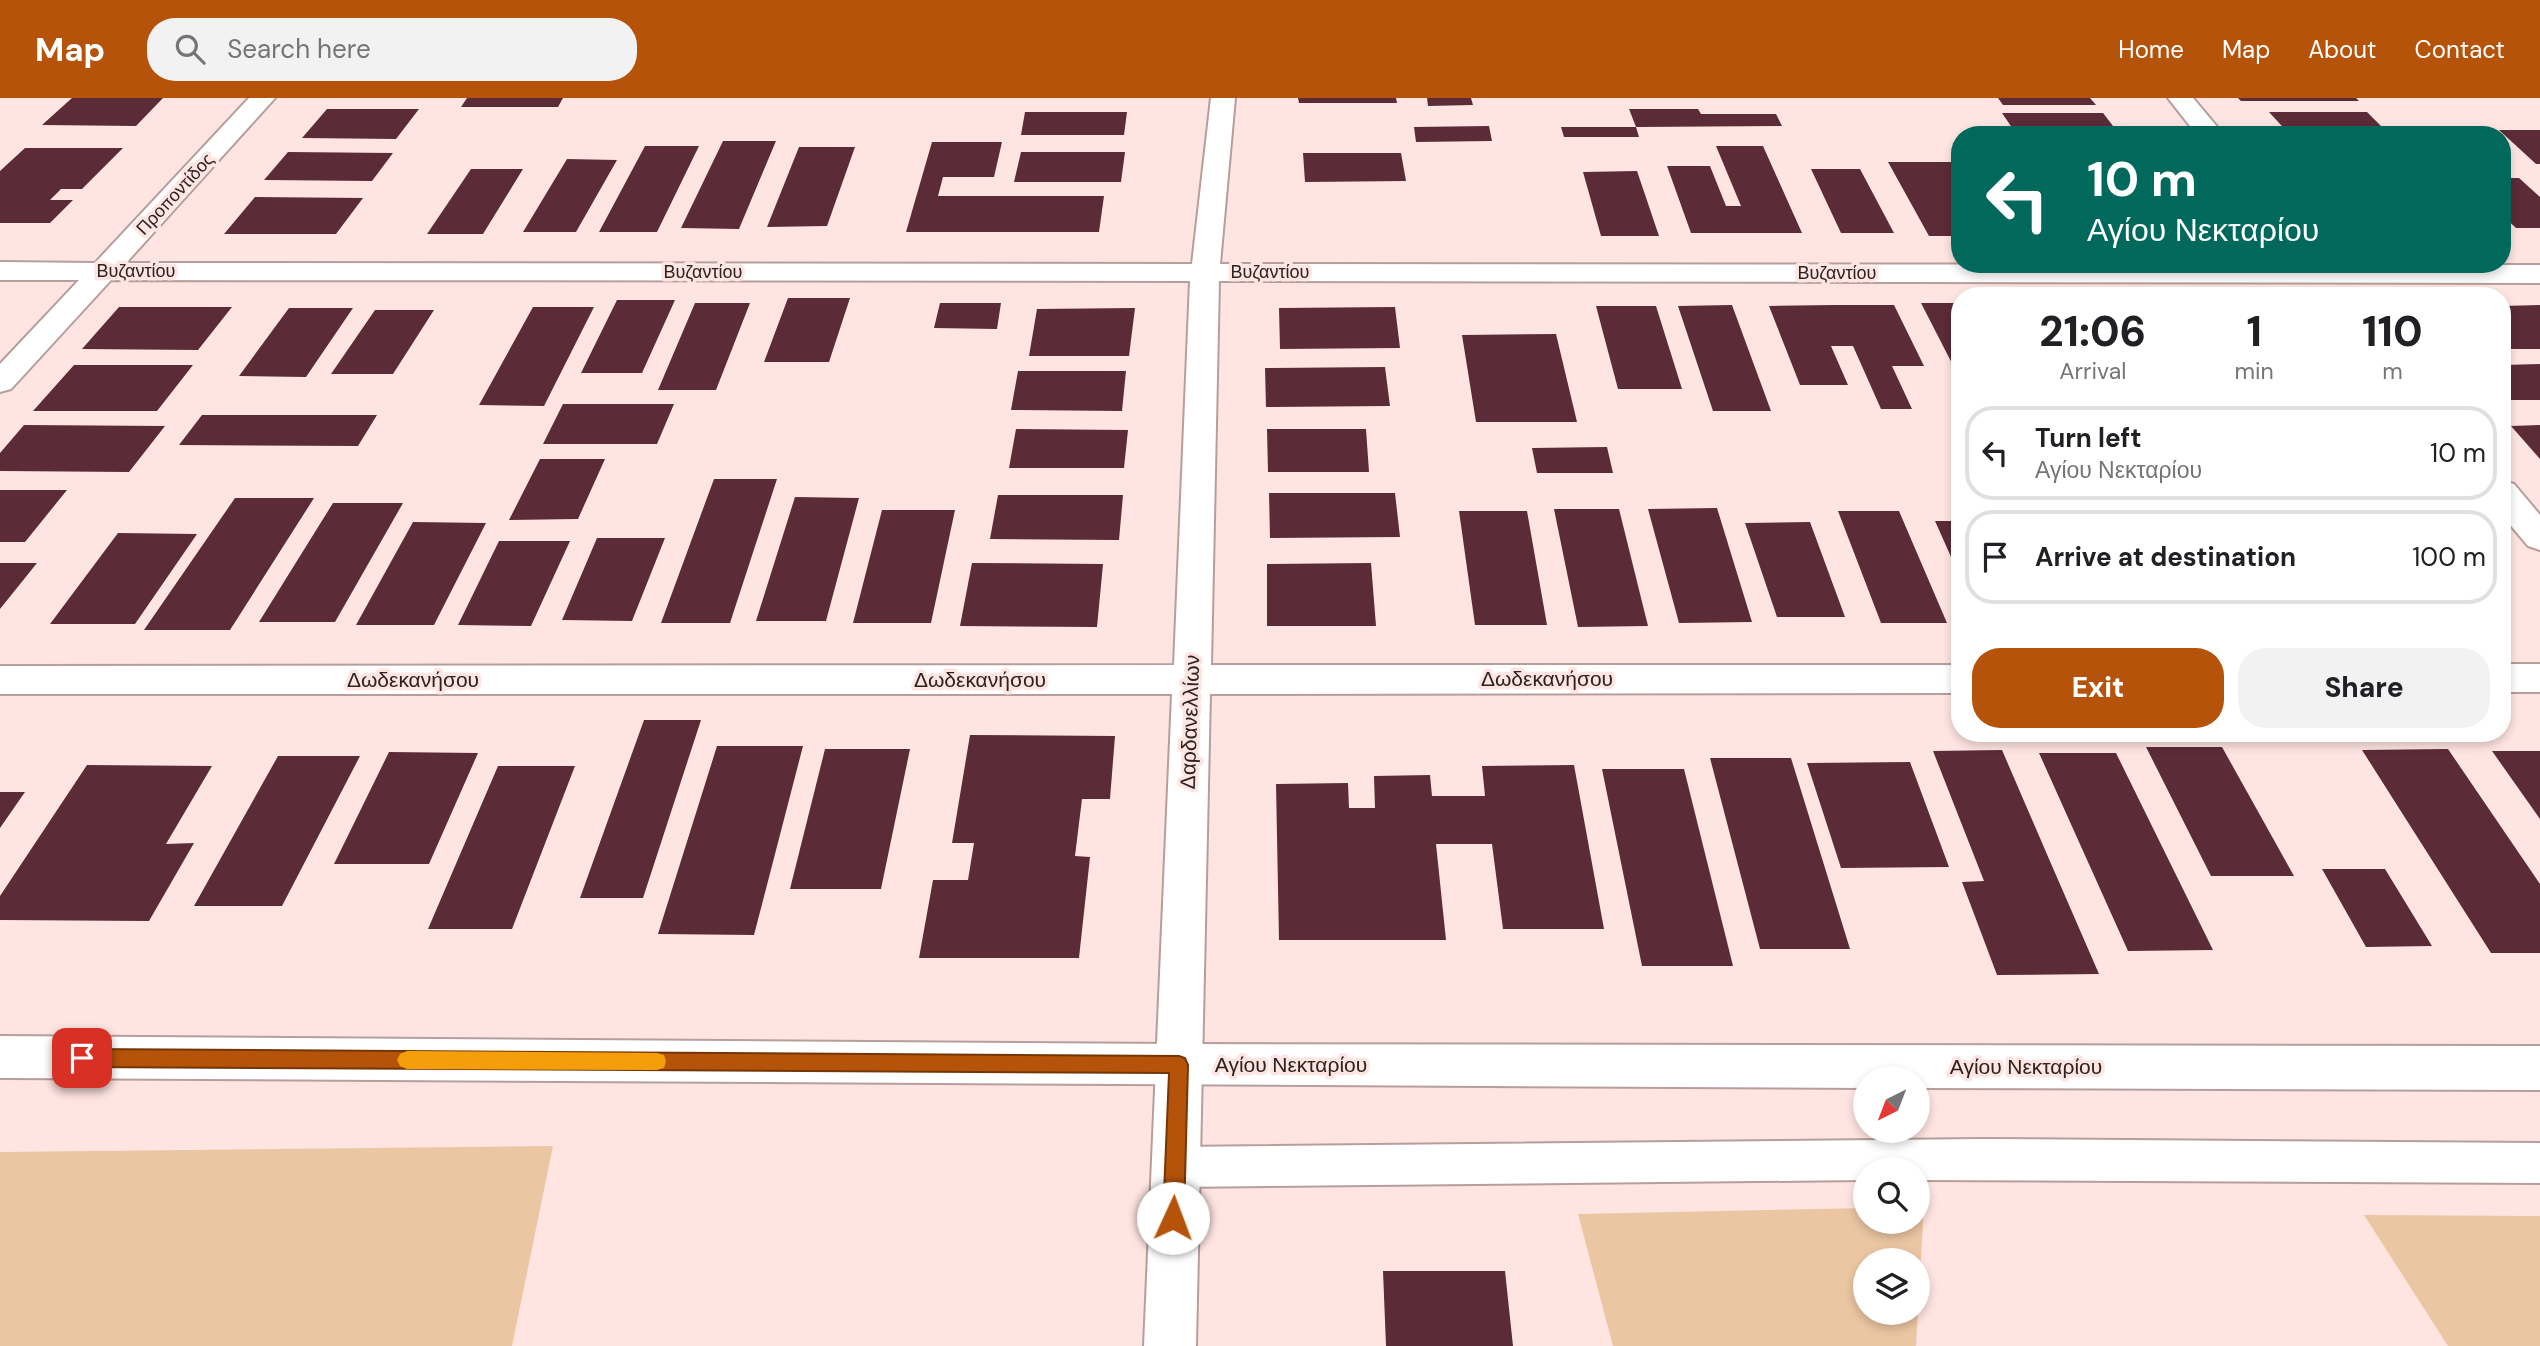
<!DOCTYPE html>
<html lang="en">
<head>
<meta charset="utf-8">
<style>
  :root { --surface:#fff; --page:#f2f2f2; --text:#202124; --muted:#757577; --line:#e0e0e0; --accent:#b45309 }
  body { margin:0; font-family:"DM Sans",sans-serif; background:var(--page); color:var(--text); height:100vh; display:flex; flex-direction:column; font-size:26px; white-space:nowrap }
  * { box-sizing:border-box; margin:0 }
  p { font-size:23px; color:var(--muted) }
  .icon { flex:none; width:38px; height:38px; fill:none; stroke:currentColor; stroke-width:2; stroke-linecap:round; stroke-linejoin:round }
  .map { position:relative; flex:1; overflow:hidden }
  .panel { position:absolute; left:1951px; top:189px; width:560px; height:455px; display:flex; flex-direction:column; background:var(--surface); border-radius:28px; box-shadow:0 4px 10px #0003 }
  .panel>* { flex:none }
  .top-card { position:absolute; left:1951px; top:28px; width:560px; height:147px; border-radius:28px; box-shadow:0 4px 10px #0003; background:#00695c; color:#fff; overflow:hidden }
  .needle { width:46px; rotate:222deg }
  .tools { position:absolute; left:1853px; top:968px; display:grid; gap:14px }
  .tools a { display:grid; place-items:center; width:77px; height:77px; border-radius:50%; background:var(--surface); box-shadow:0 4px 10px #0003; font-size:35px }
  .pin { position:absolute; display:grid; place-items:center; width:60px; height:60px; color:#fff; margin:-30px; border-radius:14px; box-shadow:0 4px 10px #0006 }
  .me { position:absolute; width:77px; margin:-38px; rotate:2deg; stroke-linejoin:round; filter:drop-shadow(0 0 5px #0008) }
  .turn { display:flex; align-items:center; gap:24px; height:147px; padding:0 21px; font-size:32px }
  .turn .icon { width:91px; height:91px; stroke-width:2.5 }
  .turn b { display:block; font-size:49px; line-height:60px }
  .eta { display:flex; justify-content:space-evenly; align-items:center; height:119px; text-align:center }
  .eta b { font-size:42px; font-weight:800; line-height:49px }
  .action { display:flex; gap:14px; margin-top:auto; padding:14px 21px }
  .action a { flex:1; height:80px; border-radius:28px; background:var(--accent); color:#fff; font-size:28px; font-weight:800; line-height:80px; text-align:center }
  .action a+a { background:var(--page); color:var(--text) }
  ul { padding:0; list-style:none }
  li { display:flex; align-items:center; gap:21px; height:94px; margin:0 14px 10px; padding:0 7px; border:4px solid var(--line); border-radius:28px }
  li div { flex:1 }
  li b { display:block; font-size:26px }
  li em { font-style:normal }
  header { display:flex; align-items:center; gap:42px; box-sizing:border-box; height:98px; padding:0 35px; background:var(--accent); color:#fff }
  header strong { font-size:33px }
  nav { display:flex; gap:38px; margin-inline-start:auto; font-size:24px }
  .search { width:490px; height:63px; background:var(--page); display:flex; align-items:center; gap:18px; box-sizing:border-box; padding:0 24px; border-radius:28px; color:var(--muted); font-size:26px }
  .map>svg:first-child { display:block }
  .green { fill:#ebc6a3; fill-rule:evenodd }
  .building { fill:#5b2b37 }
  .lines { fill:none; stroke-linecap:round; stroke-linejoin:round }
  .service-casing { stroke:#b69e9c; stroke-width:4 }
  .minor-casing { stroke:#b69e9c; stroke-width:4 }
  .tertiary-casing { stroke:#b69e9c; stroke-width:4 }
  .service { fill:#fff; fill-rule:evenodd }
  .minor { fill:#fff; fill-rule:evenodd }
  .tertiary { fill:#fff; fill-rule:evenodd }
  .route { fill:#b45309; stroke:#753606; stroke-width:2 }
  .slow { fill:#f59e0b }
  .labels { text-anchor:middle; stroke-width:7; stroke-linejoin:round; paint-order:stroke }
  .far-street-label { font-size:18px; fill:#2b2221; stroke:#ffe5e2 }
  .street-label { font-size:21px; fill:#2b2221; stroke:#ffe5e2 }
</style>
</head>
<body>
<header>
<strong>Map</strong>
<div class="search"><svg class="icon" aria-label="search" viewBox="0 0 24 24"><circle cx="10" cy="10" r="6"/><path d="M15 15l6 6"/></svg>Search here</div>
<nav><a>Home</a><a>Map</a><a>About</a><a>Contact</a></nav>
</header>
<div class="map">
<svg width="2540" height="1248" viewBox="0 0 2540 1248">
  <rect width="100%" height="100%" fill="#ffe5e2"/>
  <path class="green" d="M 553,1048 L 512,1248 L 0,1248 L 0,1054 Z
    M 1918,1108 L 1924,1108 L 1916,1248 L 1613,1248 L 1578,1116 L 1865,1110 L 1866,1124 L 1918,1124 ZM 1866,1162 L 1918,1162 L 1918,1214 L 1866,1214 Z
    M 2364,1117 L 2540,1118 L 2540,1248 L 2448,1248 Z"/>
  <path class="building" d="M 72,0 L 163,0 L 136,28 L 42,27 Z
    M 467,0 L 563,0 L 558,9 L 461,9 Z
    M 1298,0 L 1396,0 L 1397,5 L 1299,5 Z
    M 1427,0 L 1471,0 L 1473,7 L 1428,8 Z
    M 1998,0 L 2090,0 L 2096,7 L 2003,7 Z
    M 2238,0 L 2356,0 L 2359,3 L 2241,3 Z
    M 327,11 L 419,11 L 396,41 L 302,40 Z
    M 1629,11 L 1698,11 L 1701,16 L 1776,16 L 1782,28 L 1636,29 Z
    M 1025,14 L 1127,14 L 1124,37 L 1021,37 Z
    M 2269,14 L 2367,14 L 2390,37 L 2290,37 Z
    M 2002,15 L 2103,15 L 2120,37 L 2017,37 Z
    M 1489,28 L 1492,43 L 1416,44 L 1414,29 Z
    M 1561,29 L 1636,29 L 1639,39 L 1564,39 Z
    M 2499,32 L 2540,32 L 2540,66 L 2536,66 Z
    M 723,43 L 776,43 L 739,131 L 681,130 Z
    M 932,44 L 1002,44 L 994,79 L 943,79 L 938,98 L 1104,98 L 1099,134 L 906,134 Z
    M 645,48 L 699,48 L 657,134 L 599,134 Z
    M 1716,48 L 1763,48 L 1802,135 L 1691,135 L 1667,68 L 1710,68 L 1726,108 L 1741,108 Z
    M 799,49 L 855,49 L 827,128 L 767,129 Z
    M 25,50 L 123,50 L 82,91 L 61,91 L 50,102 L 73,102 L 50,125 L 0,125 L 0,73 Z
    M 288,54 L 393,55 L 372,83 L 264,82 Z
    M 1021,54 L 1125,54 L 1121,84 L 1014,84 Z
    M 1303,55 L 1401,55 L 1406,83 L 1305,84 Z
    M 567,61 L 617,62 L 576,134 L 523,134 Z
    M 1888,64 L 1960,64 L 1960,138 L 1929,138 Z
    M 471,71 L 523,71 L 483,136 L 427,136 Z
    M 1811,71 L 1860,71 L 1894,135 L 1841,135 Z
    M 1637,73 L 1659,138 L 1601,138 L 1583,74 Z
    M 2502,80 L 2519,80 L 2540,99 L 2540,130 L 2516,130 L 2502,117 Z
    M 255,99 L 363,100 L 336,136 L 224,136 Z
    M 788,200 L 850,200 L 829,264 L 764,264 Z
    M 617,202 L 675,202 L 642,275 L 581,275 Z
    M 695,205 L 750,205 L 716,292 L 658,292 Z
    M 940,205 L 1001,205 L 997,231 L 934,230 Z
    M 1921,205 L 1960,205 L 1960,281 Z
    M 1732,207 L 1771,313 L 1713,313 L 1678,208 Z
    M 1834,207 L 1894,207 L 1924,268 L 1892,268 L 1912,311 L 1881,311 L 1853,248 L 1831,248 L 1848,287 L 1800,287 L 1769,208 Z
    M 2540,207 L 2540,251 L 2502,251 L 2502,208 Z
    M 1596,208 L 1656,208 L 1682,291 L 1618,291 Z
    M 119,209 L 232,209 L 198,252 L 82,251 Z
    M 533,209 L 594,209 L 544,308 L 479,307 Z
    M 1395,209 L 1400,250 L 1280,251 L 1279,210 Z
    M 289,210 L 353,210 L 306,279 L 239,278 Z
    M 1135,210 L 1129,258 L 1029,258 L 1037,211 Z
    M 375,212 L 434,212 L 393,276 L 331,276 Z
    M 1556,236 L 1577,324 L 1476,324 L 1462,237 Z
    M 2540,266 L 2540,302 L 2502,302 L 2502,267 Z
    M 74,267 L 193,267 L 157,313 L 33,313 Z
    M 1385,269 L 1390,308 L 1266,309 L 1265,270 Z
    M 1018,273 L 1126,273 L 1122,313 L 1011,312 Z
    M 563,306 L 674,306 L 657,346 L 543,346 Z
    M 202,317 L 377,317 L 358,348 L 179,347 Z
    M 24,327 L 165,328 L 129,374 L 0,373 L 0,355 Z
    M 2540,327 L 2540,361 L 2511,328 Z
    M 1016,331 L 1128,332 L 1124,370 L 1009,370 Z
    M 1267,331 L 1366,331 L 1369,374 L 1268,374 Z
    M 1607,349 L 1613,375 L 1537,375 L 1532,350 Z
    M 540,361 L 605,361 L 578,421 L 509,422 Z
    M 714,381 L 777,381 L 730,525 L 661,525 Z
    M 0,392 L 67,392 L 25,444 L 0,444 Z
    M 1269,395 L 1395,395 L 1400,439 L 1270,440 Z
    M 998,397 L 1123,397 L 1119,442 L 990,441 Z
    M 795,399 L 859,400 L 826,523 L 756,523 Z
    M 235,400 L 314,400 L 230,532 L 144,532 Z
    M 333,405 L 403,405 L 335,524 L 259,524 Z
    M 1717,410 L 1752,524 L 1679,525 L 1648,411 Z
    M 1554,411 L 1619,411 L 1648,528 L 1578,529 Z
    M 882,412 L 955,412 L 931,525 L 853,525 Z
    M 1459,413 L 1527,413 L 1547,527 L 1475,527 Z
    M 1838,413 L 1899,413 L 1947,525 L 1881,525 Z
    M 1935,423 L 1960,423 L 1960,479 Z
    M 413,424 L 486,425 L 434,527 L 356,527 Z
    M 1810,424 L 1845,519 L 1777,519 L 1745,425 Z
    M 118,435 L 197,436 L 135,526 L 50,526 Z
    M 597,440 L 665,440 L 632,523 L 562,522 Z
    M 499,443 L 570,443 L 531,528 L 458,527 Z
    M 0,465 L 37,465 L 0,511 Z
    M 972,465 L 1103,466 L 1097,529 L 960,528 Z
    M 1371,465 L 1376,528 L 1267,528 L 1267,466 Z
    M 644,622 L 701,622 L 643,800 L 580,800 Z
    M 970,637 L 1115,638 L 1110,701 L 1082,701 L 1075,758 L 1090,759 L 1079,860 L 919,860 L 933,782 L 968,782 L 974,745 L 952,745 Z
    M 717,648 L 803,648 L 754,837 L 658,836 Z
    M 2146,649 L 2222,649 L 2294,778 L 2211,778 Z
    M 825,651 L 910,651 L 881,791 L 790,791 Z
    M 2448,651 L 2540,786 L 2540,855 L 2491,855 L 2362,652 Z
    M 2002,652 L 2049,761 L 2099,876 L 1997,877 L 1962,784 L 1984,783 L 1933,653 Z
    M 2492,653 L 2540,653 L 2540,721 Z
    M 389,654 L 478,655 L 429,766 L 334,766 Z
    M 2039,655 L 2116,655 L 2213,852 L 2128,853 Z
    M 278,658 L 360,658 L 282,808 L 194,808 Z
    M 1710,660 L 1791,660 L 1850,851 L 1760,851 Z
    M 1910,664 L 1949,769 L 1841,770 L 1807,665 Z
    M 87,667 L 212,668 L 166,746 L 194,745 L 149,823 L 0,822 L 0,798 Z
    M 1574,667 L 1604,831 L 1503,831 L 1492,746 L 1436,746 L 1446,842 L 1279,842 L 1276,686 L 1348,685 L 1349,710 L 1375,710 L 1374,678 L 1430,677 L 1432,698 L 1485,698 L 1482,668 Z
    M 498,668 L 575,668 L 512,831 L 428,831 Z
    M 1602,671 L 1684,671 L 1733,868 L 1642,868 Z
    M 0,694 L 25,694 L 0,730 Z
    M 2322,771 L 2385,771 L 2432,848 L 2366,849 Z
    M 1383,1173 L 1505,1173 L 1513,1248 L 1386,1248 Z"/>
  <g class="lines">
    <g class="service-casing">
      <path id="service" d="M 1983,1041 L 2540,1045 L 2540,1085 L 1918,1082 L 1918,1071 L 1866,1071 L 1866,1082 L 1175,1089 L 1160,1083 L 1154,1069 L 1160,1055 L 1175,1049 Z"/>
    </g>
    <g class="minor-casing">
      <path id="minor" d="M 249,0 L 275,0 L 126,165 L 1192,166 L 1211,0 L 1235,0 L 1220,166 L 2540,167 L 2540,185 L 1219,183 L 1211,567 L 1960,567 L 1960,595 L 1210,596 L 1196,1248 L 1144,1248 L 1172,596 L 0,596 L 0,568 L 1174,567 L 1190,183 L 111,182 L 11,291 L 0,294 L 0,266 L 79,182 L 0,182 L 0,164 L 95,165 Z
        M 2168,0 L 2193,0 L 2224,37 L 2197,37 Z
        M 2502,383 L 2514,386 L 2540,417 L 2540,452 L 2528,448 L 2502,417 Z
        M 2502,566 L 2540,566 L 2540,594 L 2502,594 Z"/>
    </g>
    <g class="tertiary-casing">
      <path id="tertiary" d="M 0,938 L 1179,946 L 2540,948 L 2540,992 L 1918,990 L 1918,980 L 1866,980 L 1866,990 L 0,980 Z"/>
    </g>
    <use href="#service" class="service"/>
    <use href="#minor" class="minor"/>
    <use href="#tertiary" class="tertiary"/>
  </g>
  <path class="route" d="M 82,951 L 1179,958 L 1185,960 L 1188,967 L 1184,1120 L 1181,1128 L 1173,1131 L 1166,1128 L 1163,1120 L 1169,975 L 82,969 L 76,966 L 73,960 L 76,953 Z"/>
  <path class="slow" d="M 407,953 L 657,955 L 664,957 L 666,963 L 664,970 L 657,972 L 407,971 L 400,968 L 397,962 L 400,956 Z"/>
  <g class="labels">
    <g class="far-street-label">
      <text transform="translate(175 96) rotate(-47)" y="6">Προποντίδος</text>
      <text x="136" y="179">Βυζαντίου</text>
      <text x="703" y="180">Βυζαντίου</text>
      <text x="1270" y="180">Βυζαντίου</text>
      <text x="1837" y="181">Βυζαντίου</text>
    </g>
    <g class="street-label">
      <text x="1547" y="588">Δωδεκανήσου</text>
      <text x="413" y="589">Δωδεκανήσου</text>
      <text x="980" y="589">Δωδεκανήσου</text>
      <text transform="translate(1190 624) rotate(-88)" y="7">Δαρδανελλίων</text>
      <text x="1291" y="974">Αγίου Νεκταρίου</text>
      <text x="2026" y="976">Αγίου Νεκταρίου</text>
    </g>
  </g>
</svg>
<div class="tools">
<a><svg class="needle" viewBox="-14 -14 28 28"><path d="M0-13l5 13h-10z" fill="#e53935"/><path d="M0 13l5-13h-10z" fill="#757577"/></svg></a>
<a><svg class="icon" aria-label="search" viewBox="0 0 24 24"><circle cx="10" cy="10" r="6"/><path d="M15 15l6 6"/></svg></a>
<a><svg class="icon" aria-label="layers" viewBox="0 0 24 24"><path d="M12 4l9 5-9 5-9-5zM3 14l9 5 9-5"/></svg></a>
</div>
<div class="pin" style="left:82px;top:960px;background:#d93025"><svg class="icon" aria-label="arrive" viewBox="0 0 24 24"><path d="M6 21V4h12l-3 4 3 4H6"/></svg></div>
<svg class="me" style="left:1173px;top:1120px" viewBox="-20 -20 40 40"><circle r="19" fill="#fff"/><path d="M0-13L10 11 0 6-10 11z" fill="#b45309"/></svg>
<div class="top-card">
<div class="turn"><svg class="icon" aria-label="left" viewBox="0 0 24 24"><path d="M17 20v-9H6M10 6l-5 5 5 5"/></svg><div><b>10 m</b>Αγίου Νεκταρίου</div></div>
</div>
<section class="panel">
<div class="eta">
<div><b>21:06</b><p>Arrival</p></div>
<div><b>1</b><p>min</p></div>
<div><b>110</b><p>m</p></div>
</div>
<ul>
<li><svg class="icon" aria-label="left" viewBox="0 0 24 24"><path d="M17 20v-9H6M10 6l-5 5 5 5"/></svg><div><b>Turn left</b><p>Αγίου Νεκταρίου</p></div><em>10 m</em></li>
<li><svg class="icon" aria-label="arrive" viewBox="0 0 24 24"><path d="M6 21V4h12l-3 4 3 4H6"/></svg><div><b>Arrive at destination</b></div><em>100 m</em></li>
</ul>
<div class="action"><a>Exit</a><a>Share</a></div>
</section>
</div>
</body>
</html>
